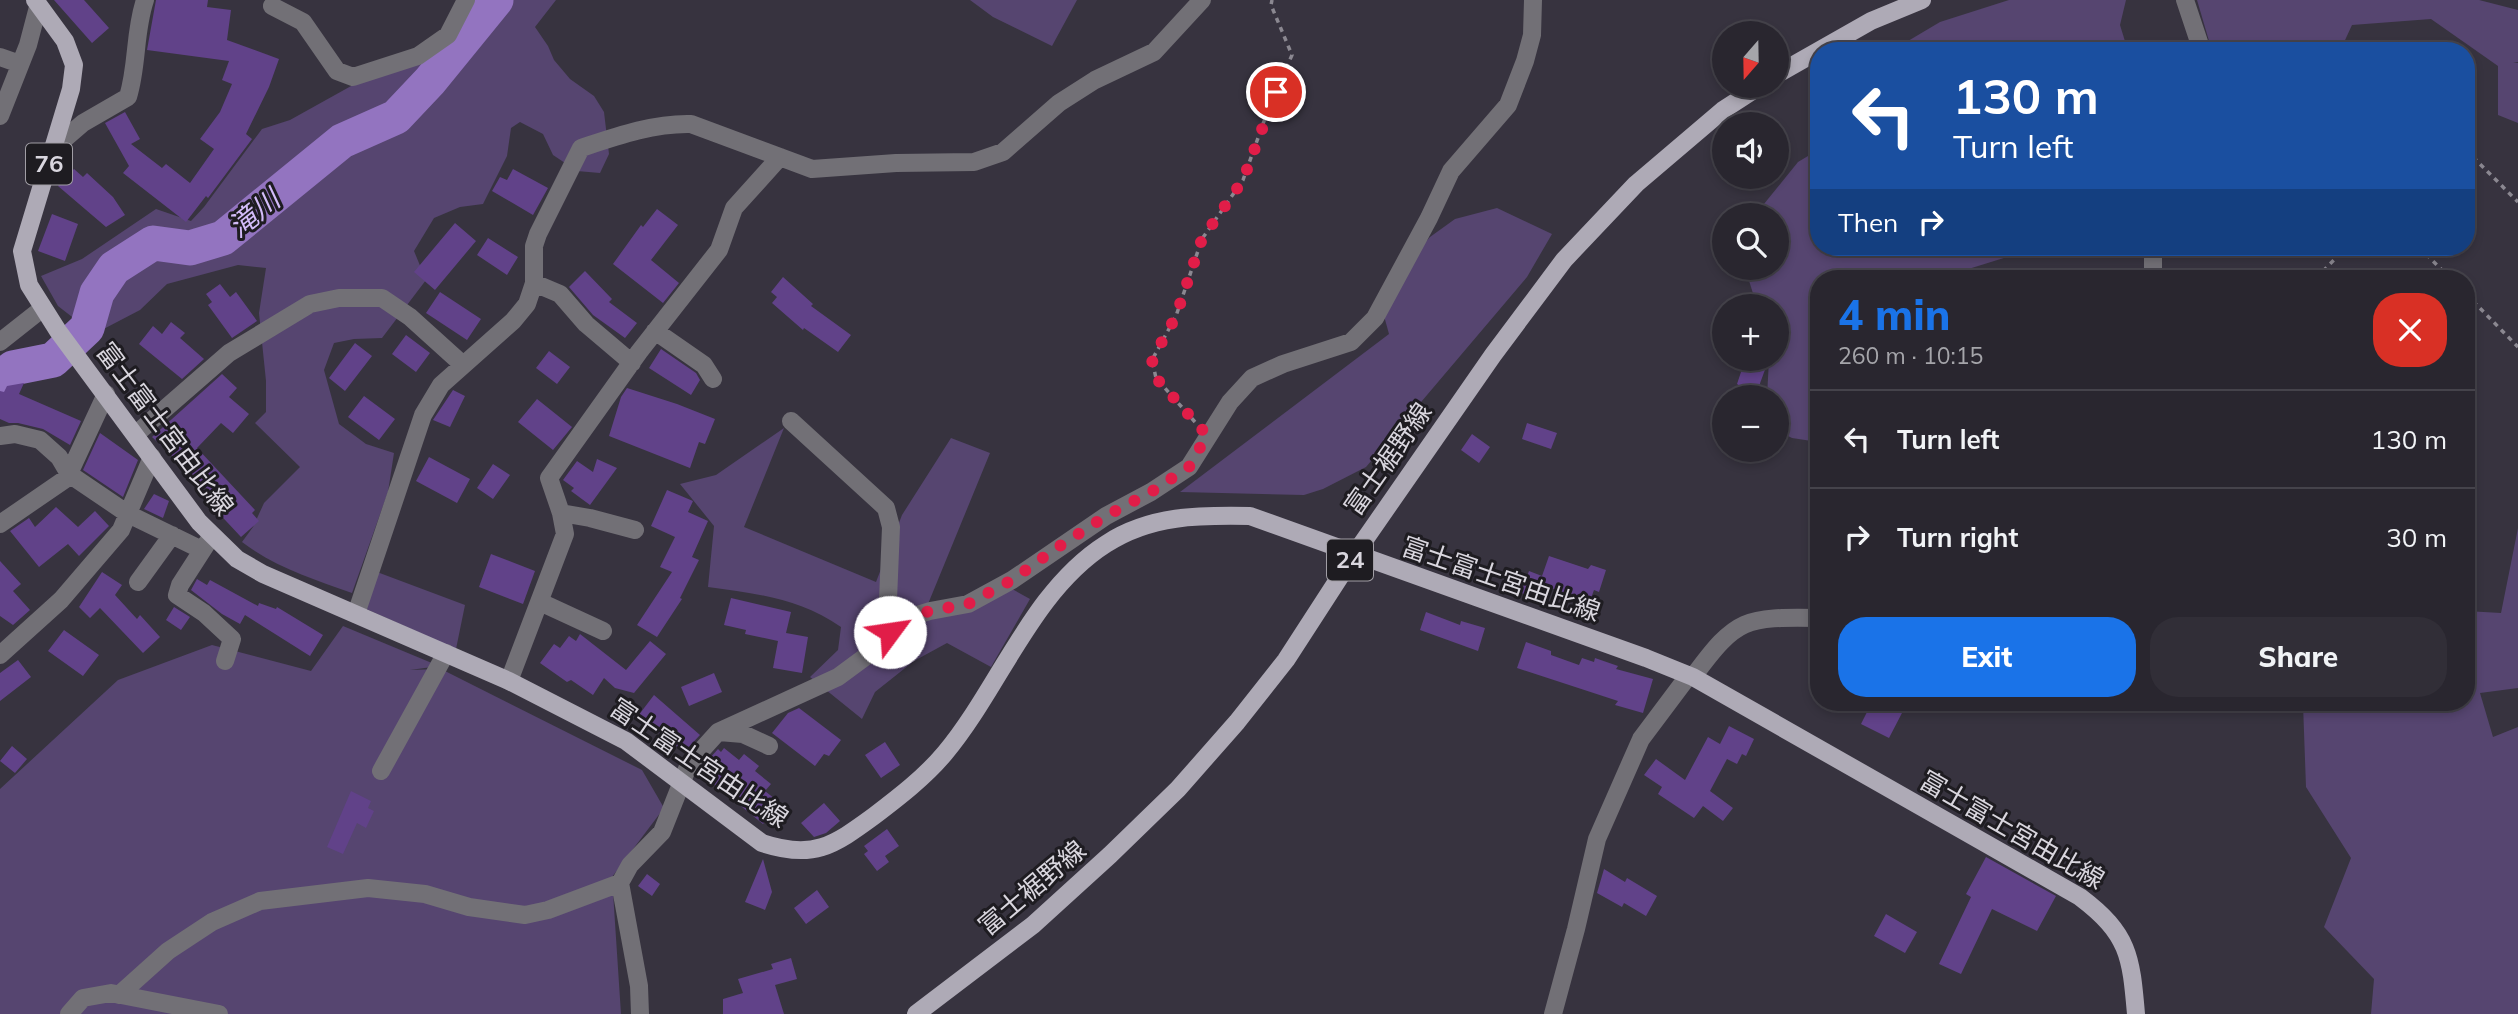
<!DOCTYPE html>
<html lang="en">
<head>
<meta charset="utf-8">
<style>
  :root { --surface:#29262f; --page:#312e37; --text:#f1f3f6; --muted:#a5a5aa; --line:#45434b; --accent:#1a73e8 }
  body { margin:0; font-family:Mulish,"Noto Sans JP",sans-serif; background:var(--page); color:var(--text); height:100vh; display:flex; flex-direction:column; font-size:26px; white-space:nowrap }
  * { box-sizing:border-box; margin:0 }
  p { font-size:23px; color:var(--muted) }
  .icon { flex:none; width:38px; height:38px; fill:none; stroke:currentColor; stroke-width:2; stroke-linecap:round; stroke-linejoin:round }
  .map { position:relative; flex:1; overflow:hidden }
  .drawer { position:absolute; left:1810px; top:270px; width:665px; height:441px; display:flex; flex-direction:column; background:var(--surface); border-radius:28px; box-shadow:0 4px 10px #0003,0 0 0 2px var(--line) }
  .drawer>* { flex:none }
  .banner { position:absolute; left:1810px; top:42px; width:665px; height:214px; border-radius:28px; box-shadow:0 4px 10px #0003,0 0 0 2px var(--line); background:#1a4fa0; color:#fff; overflow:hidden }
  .needle { width:46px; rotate:200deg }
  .buttons { position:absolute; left:1712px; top:21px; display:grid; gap:14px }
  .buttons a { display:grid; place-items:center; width:77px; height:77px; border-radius:50%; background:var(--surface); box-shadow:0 4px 10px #0003,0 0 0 2px var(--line); font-size:35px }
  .pin { position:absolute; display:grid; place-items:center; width:60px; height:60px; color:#fff; margin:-30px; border:4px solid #fff; border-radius:50%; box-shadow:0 2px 7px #0007 }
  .me { position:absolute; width:77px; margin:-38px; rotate:59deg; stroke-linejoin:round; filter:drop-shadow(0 0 5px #0008) }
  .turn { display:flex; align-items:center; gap:24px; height:147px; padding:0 28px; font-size:32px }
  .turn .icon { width:91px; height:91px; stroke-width:2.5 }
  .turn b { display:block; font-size:49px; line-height:60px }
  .then { display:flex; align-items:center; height:66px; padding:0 28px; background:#0003; gap:14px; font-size:26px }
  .round { display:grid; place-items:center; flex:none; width:74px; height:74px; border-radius:28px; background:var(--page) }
  .summary { display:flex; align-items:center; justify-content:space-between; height:119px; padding:0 28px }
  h1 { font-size:42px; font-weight:800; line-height:52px; color:var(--accent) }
  .cta { display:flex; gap:14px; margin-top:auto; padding:14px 28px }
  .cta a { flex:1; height:80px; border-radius:28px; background:var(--accent); color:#fff; font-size:28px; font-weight:800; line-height:80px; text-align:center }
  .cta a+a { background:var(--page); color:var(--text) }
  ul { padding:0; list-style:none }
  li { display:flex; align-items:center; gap:21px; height:98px; padding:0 28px; border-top:2px solid var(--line) }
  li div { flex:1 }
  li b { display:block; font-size:26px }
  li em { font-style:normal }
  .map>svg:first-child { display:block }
  .green { fill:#564570 }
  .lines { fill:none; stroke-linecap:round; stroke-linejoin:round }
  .river { stroke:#9374c0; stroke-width:35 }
  .building { fill:#614289 }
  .path { stroke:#8b8891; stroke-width:3.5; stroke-dasharray:5 5; stroke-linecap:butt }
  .minor { stroke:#727076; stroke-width:18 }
  .major { stroke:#aeaab6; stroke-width:18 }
  .route { stroke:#e11d48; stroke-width:12; stroke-dasharray:0 21.6 }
  .labels { text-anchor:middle; stroke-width:6; stroke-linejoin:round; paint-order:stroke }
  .shield { fill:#1e1c21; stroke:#a19ea5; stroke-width:2 }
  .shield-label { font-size:24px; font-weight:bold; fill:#d9d6de }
  .street-label { font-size:26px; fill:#d9d6de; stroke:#1e1c21 }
  .water-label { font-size:28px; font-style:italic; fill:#d3bcf9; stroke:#1e1c21 }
</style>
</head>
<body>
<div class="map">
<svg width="2518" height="1014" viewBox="0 0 2518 1014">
  <rect width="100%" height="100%" fill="#37333f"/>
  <path class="green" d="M 478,0 L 556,0 L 535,27 L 548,46 L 554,60 L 570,79 L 594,96 L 604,112 L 609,154 L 600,173 L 577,171 L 553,155 L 543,134 L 520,122 L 511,128 L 507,156 L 483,204 L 460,207 L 434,218 L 414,251 L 426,280 L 382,338 L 354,339 L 334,343 L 324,370 L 339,424 L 366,444 L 394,453 L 388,492 L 352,593 C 313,579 275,567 242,542 L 253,527 L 264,503 L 300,467 L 255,423 L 266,412 L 266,381 L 259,313 L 266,268 L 238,265 L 167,284 L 140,310 L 94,334 L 58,306 L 41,276 L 82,259 L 156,209 L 191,221 L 204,207 L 262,129 L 290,120 L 459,26 Z
    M 970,0 L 1077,0 L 1052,46 L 993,17 Z
    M 2009,0 L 2126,0 L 2120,25 L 2128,51 L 1909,51 L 1908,41 L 1940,22 Z
    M 2197,0 L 2479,0 L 2518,10 L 2518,62 L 2513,63 L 2518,63 L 2518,123 L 2498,115 L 2498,66 L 2431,19 L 2352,25 L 2340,51 L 2212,51 Z
    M 1818,150 L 1818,247 L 2023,247 L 2007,257 L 1962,271 L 1957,278 L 1818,278 L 1818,442 L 1792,438 L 1776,430 L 1776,397 L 1767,397 L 1769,359 L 1776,359 L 1776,306 L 1757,306 L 1745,268 L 1776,268 L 1776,215 L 1755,215 L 1798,162 Z
    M 1497,208 L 1552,234 L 1527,277 L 1366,467 L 1323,489 L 1304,495 L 1180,492 L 1389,334 L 1378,294 L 1430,237 L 1455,219 Z
    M 784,428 L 744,527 L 876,582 L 902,515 L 951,438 L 990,453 L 928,604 L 967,598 L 996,580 L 1030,599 L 991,667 L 947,643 L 914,661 L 875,692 L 862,719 L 810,677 L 838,650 L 841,627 C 799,598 757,594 708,587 L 714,526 L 680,484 L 716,475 Z
    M 2518,528 L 2518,688 L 2480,693 L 2493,737 L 2518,727 L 2518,1014 L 2371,1014 L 2374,979 L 2324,927 L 2351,858 L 2306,787 L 2303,704 L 2305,702 L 2466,702 L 2466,611 L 2501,613 Z
    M 377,572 L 465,605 L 456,649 L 364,608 Z
    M 343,626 L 439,666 L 410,670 L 441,669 L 642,770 L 664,808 L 612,877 L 621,1014 L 0,1014 L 0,789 L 118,680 L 212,645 L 311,671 Z"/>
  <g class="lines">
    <path class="river" d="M 0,377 L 13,368 L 53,360 L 87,328 L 97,293 L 114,268 L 153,243 L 190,248 L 223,238 L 342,141 L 396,117 L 430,81 L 496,0"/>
  </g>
  <path class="building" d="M 54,0 L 84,0 L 109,28 L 92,43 Z
    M 156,0 L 208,0 L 207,7 L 231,10 L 227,40 L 279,59 L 269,87 L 246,134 L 252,139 L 208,198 L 206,196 L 186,222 L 123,173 L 129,166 L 105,123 L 125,112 L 140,139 L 131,144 L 162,168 L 166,164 L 190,183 L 214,149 L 200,139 L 220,112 L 232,84 L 222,80 L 229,61 L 147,50 Z
    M 74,169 L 83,177 L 87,173 L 113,197 L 125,215 L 106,227 L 58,186 Z
    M 513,169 L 548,188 L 533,215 L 492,191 L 500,177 L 507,180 Z
    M 657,209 L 678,225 L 651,260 L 679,283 L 663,303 L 613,264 L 641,225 L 643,227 Z
    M 52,214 L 78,224 L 65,261 L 38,251 Z
    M 455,223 L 476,241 L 435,290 L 414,272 Z
    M 488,238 L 518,257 L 507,275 L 477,255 Z
    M 585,271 L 612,299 L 609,302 L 637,323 L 625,338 L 593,315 L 569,287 Z
    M 783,277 L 813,304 L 811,306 L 851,335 L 838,352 L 804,328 L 803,330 L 772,303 L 777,297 L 771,292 Z
    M 220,284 L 230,297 L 236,292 L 257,321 L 232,338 L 208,305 L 212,302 L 206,294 Z
    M 440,292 L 481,319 L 467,340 L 426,313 Z
    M 171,322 L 185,333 L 180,338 L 204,359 L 182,379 L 139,344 L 153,326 L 162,334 Z
    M 406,335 L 430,353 L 416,372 L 392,354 Z
    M 355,343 L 372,356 L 345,391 L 329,378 Z
    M 661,349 L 696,373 L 700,380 L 691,395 L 649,368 Z
    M 549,351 L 570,367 L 557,384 L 536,368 Z
    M 1745,360 L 1766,367 L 1755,397 L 1736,397 L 1740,386 L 1737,384 Z
    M 222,374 L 237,388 L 229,397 L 249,414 L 233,433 L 221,423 L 197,448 L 255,510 L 252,513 L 259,521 L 241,537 L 212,506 L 218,499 L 152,437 Z
    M 24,383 L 19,394 L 81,421 L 70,445 L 43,429 L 18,423 L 9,423 L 0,419 L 0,391 L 4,392 L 7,386 Z
    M 627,388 L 677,404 L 715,419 L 705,444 L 699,442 L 690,468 L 609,436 L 621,397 Z
    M 453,390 L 465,396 L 450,427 L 433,420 Z
    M 364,396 L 395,419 L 379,440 L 348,417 Z
    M 537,399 L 572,427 L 553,450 L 518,422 Z
    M 1527,423 L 1557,433 L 1551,449 L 1522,439 Z
    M 100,433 L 138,460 L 123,497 L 83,470 Z
    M 1472,434 L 1490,447 L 1479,463 L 1461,450 Z
    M 429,457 L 470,479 L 457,503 L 416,481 Z
    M 597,459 L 617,468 L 590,505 L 571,491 L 574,488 L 563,480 L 577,461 L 593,472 Z
    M 493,464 L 510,475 L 493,499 L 477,488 Z
    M 667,490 L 693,501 L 688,512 L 708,521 L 692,557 L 699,560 L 680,598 L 682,599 L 657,637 L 637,625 L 672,572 L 660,567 L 675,537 L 651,526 Z
    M 154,494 L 169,501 L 163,518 L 144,509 Z
    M 56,507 L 78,527 L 95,511 L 109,526 L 79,556 L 68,544 L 39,567 L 10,531 L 29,518 L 35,527 Z
    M 491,554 L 535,571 L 523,604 L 479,587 Z
    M 1549,556 L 1588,569 L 1591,565 L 1606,570 L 1599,592 L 1594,590 L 1590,601 L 1542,585 L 1537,598 L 1521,593 L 1529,571 L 1542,576 Z
    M 0,561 L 21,584 L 13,591 L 30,610 L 13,625 L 0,616 Z
    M 102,572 L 122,585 L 115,595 L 137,619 L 140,615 L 160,637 L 143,653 L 100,608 L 90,618 L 79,607 Z
    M 197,579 L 207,585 L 210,580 L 258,606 L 259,603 L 276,609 L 277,607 L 323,635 L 310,656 L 245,615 L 240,624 L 222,614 L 191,590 Z
    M 731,598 L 791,612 L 786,633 L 808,637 L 802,673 L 773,668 L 778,641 L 745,634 L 746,630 L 724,625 Z
    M 174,607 L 190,617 L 181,630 L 166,620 Z
    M 1426,612 L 1460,625 L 1461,621 L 1485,628 L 1478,651 L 1420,630 Z
    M 64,630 L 99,655 L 83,676 L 48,651 Z
    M 580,634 L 626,670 L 650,641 L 666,654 L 634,693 L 615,688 L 604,678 L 593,695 L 571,680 L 567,682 L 540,663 L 554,644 L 560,648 L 569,636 L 576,641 Z
    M 1526,642 L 1551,651 L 1551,655 L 1579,665 L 1582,658 L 1594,662 L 1595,658 L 1618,666 L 1616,669 L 1653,679 L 1643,713 L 1615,705 L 1618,701 L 1517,668 Z
    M 18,660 L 31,677 L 0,701 L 0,673 Z
    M 714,673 L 722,692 L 689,706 L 681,687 Z
    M 654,695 L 700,735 L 684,752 L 638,716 Z
    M 1872,702 L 1881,702 L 1902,713 L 1889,738 L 1861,724 Z
    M 799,708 L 841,740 L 829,756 L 824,754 L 815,766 L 772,733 L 788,713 Z
    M 1729,726 L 1754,739 L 1746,756 L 1742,754 L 1737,764 L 1727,759 L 1710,791 L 1733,808 L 1723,821 L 1703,806 L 1694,818 L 1658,794 L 1662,787 L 1644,775 L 1656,759 L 1685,780 L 1708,737 L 1720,744 Z
    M 885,742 L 900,765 L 881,778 L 865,755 Z
    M 12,746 L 27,759 L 15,773 L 0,761 Z
    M 724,748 L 739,760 L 744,754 L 759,766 L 755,771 L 771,784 L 765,791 L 780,803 L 763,824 L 710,781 L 715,776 L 703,766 L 718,749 L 721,752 Z
    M 351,791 L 371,801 L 368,808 L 374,811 L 366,828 L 357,823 L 343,854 L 327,847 Z
    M 824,803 L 840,821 L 826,833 L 814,837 L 801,823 Z
    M 887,829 L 899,846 L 885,856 L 889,862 L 877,871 L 864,854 L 868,851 L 864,846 Z
    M 1986,857 L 2056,896 L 2037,931 L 1992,909 L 1961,974 L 1939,964 L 1971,897 L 1966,894 Z
    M 763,859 L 772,892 L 765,910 L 745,902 Z
    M 1604,869 L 1625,882 L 1627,878 L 1657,896 L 1646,916 L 1624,903 L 1622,907 L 1597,893 Z
    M 647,874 L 660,884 L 652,896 L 638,886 Z
    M 817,890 L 829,907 L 806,924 L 794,908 Z
    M 1886,914 L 1917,932 L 1905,953 L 1874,936 Z
    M 791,958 L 797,979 L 775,985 L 784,1014 L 723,1014 L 723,999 L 743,993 L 738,979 L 773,969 L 771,964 Z"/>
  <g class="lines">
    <path class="path" d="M 2466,150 L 2518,202
      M 2419,247 L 2450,278
      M 2316,278 L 2347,247
      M 2466,294 L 2518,347
      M 1195,422 L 1156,378 L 1152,360 L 1176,316 L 1202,239 L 1243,180 L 1268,110 L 1292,55 L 1271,5 L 1272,0"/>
    <path class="minor" d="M 2185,0 L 2202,51
      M 272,6 L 303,22 L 337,71 L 353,77 L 418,56 L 448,35 L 466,0
      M 0,57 L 20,64
      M 0,116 L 28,45 L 38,7
      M 54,148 L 83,123 L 128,97 C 138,64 134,33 145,0
      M 2153,278 L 2153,247
      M 534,283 L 560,294 L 586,324 L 632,363
      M 655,331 L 704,365 L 713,379
      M 0,342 L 43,308
      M 791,421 L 886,508 L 891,527 L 888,600 L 890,632
      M 136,434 L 229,353 L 310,304 L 339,298 L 382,298 L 410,317 L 462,364
      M 0,436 L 15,434 L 40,440 L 59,457 L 69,474 L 128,514 L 202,550
      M 561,513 L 590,518 L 635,530
      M 0,524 L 67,478 L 106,394
      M 209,540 L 180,585 L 177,595 L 204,613 L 232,639 L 225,661
      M 138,582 L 172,535
      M 540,602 L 603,631
      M 356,614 L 423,415 L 441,385 L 513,321 L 527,304 L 534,283 L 534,246 L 538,234 L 581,148 C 617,136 654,123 691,124 L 812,169 L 896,163 L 974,162 L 1003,152 L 1059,103 L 1095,80 L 1154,52 L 1202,0
      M 0,655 L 61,600 L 121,530 L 152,457
      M 1693,677 C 1737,617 1745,617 1818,618
      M 509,681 L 565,534 L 561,513 L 549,478 L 639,352 L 719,250 L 734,208 L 780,157
      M 719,732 L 743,734 L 769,746
      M 381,771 L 446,653
      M 119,995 L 168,951 L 212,922 L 260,901 L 368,888 L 425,894 L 469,907 L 525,915 L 548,910 L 620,883
      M 69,1014 L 83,998 L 111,993 L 219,1014
      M 640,1014 L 639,986 L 620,883 L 630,865 L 662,832 L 689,764 L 718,732 L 838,677 L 880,646 L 890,632 L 907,618 L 930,611 L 968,604 L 1012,580 L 1106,516 L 1151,492 L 1189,467 L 1230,402 L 1252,378 L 1283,364 L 1351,342 L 1375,318 L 1429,218 L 1451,171 L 1508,105 L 1525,61 L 1532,35 L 1533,0
      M 1553,1014 L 1576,929 L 1597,839 L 1641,739 L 1689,675"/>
    <path class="major" d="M 35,0 L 65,41 L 74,65 L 71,89 L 22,251 L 29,285 L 58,331 L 199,522 L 237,559 L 263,574 L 509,681 L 626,741 L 762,843 C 813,860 833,846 874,816 C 899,797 925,777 945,753 C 1000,687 1032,591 1106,544 C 1150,515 1200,515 1250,516 L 1646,658 L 1693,677 L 2080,897 C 2129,934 2131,956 2136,1014
      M 1776,75 L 1871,21 L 1922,0
      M 916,1014 L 1033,925 L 1110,855 L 1178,789 L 1237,722 L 1286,660 L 1354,555 L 1493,355 L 1564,260 L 1636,184 L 1723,110 L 1760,86"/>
  </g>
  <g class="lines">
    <path class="route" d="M 890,632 L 907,618 L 930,611 L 968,604 L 1012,580 L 1058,547 L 1106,516 L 1151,492 L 1189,467 L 1207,435 L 1156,378 L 1152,360 L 1176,316 L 1202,239 L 1243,180 L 1276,92"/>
  </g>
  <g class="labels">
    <g class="shield">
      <rect x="26" y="143.5" width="46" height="41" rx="5"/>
      <rect x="1327" y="539.5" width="46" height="41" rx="5"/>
    </g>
    <g class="shield-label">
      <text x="49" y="172">76</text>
      <text x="1350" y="568">24</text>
    </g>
    <g class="street-label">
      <text transform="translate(165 429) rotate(53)" y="9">富士富士宮由比線</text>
      <text transform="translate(1388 459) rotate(-55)" y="9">富士裾野線</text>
      <text transform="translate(1501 579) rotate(19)" y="9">富士富士宮由比線</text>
      <text transform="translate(699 763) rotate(34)" y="9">富士富士宮由比線</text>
      <text transform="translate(2012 830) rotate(30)" y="9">富士富士宮由比線</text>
      <text transform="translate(1032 888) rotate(-40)" y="9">富士裾野線</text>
    </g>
    <g class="water-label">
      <text transform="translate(254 213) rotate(-39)" y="10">滝川</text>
    </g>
  </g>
</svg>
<div class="buttons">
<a><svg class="needle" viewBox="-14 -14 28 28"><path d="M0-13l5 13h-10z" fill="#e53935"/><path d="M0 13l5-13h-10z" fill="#a5a5aa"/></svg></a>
<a><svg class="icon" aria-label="sound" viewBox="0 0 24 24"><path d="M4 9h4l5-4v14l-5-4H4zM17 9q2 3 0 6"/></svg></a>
<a><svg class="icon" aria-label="search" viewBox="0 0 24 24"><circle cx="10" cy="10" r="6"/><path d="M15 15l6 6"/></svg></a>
<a>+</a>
<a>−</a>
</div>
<div class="pin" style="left:1276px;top:92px;background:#d93025"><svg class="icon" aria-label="arrive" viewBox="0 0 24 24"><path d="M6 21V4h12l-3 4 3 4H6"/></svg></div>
<svg class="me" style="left:890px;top:632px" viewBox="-20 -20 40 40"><circle r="19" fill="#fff"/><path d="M0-13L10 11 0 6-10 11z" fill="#e11d48"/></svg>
<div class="banner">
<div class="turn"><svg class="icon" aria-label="left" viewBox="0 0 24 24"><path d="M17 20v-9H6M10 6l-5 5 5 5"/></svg><div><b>130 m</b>Turn left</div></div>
<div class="then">Then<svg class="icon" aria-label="right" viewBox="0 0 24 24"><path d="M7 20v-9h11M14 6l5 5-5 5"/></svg></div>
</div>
<section class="drawer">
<div class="summary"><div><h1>4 min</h1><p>260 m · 10:15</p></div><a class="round" style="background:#d93025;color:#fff"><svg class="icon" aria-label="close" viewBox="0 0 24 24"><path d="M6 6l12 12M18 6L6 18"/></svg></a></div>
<ul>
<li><svg class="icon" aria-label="left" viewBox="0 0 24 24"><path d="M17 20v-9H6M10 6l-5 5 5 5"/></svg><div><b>Turn left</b></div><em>130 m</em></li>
<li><svg class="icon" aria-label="right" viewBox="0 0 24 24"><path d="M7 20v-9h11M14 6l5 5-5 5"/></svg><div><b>Turn right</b></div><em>30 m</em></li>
</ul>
<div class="cta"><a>Exit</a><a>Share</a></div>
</section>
</div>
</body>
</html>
